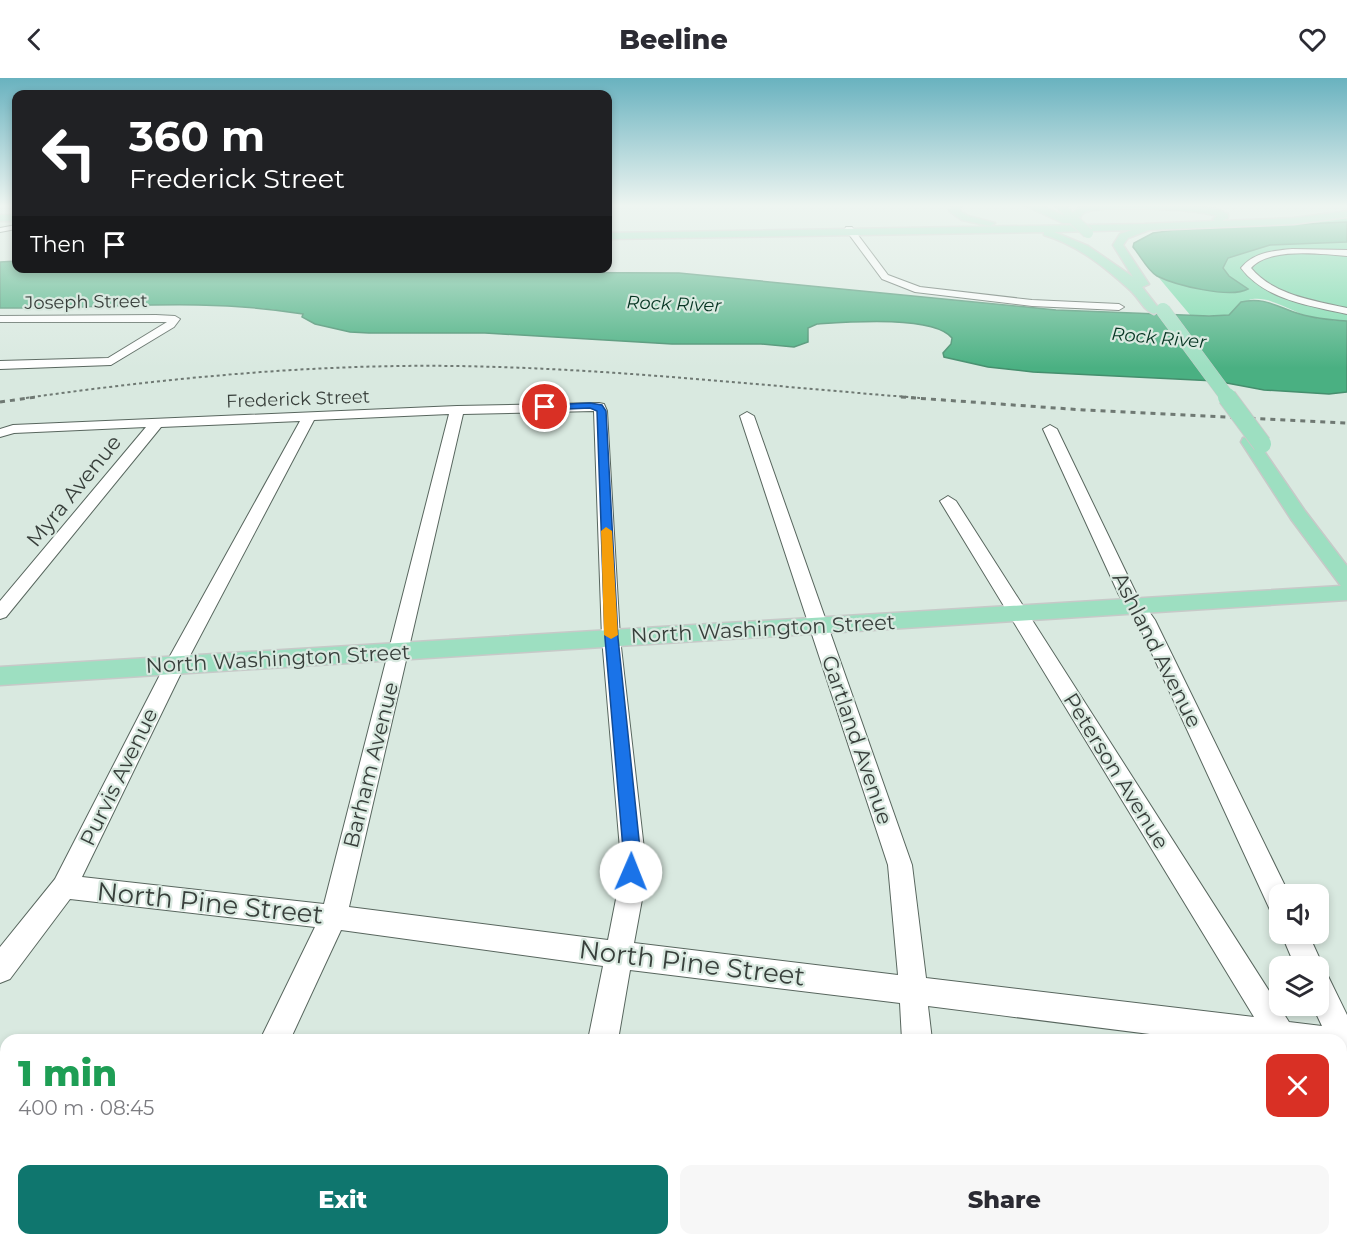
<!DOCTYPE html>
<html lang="en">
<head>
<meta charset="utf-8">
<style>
  :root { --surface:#fff; --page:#f7f7f7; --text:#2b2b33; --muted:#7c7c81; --accent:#0f766e }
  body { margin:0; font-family:Montserrat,sans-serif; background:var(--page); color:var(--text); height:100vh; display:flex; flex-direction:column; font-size:22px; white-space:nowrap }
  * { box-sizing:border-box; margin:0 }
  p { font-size:20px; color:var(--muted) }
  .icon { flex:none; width:33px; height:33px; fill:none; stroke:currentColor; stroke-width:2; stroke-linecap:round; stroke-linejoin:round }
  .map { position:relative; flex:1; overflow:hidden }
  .details { position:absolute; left:0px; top:956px; width:1347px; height:212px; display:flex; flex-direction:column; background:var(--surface); border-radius:18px 18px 0 0; box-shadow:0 3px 9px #0003 }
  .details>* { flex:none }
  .hud { position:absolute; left:12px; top:12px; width:600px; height:183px; border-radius:12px; box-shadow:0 3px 9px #0003; background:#202124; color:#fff; overflow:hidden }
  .tools { position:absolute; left:1269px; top:806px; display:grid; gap:12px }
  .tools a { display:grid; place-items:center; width:60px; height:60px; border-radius:12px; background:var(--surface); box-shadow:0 3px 9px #0003; font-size:30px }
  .pin { position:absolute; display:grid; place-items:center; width:51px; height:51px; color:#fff; margin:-26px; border:3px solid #fff; border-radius:50%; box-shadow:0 2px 6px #0007 }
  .me { position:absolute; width:66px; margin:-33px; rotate:1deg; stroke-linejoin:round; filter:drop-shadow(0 0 4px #0008) }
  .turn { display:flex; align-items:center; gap:21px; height:126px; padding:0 18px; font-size:27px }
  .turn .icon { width:78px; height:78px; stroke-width:2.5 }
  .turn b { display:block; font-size:42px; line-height:51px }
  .then { display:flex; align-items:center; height:57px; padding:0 18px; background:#0003; gap:12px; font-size:22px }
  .round { display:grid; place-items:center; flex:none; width:63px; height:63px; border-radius:12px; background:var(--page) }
  .overview { display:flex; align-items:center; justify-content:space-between; height:102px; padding:0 18px }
  h1 { font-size:36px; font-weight:800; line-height:45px; color:#1e9e55 }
  .cta { display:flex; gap:12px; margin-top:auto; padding:12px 18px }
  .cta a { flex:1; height:69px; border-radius:12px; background:var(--accent); color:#fff; font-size:24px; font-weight:800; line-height:69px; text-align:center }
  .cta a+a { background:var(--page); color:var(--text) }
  header { display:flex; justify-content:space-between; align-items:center; height:78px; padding:0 18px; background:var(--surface); font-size:27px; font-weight:800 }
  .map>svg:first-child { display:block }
  .green { fill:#75d9a9 }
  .water { fill:#4ab082; stroke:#458e6d; stroke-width:1.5 }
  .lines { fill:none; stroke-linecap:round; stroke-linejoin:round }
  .minor-casing { stroke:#58665e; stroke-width:2 }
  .major-casing { stroke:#c7c9c8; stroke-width:3 }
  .minor { fill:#fff; fill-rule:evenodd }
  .major { fill:#9ddfc1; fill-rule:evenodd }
  .rail-far1 { stroke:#6f7973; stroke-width:2; stroke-dasharray:3 3; stroke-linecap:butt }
  .rail { stroke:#6f7973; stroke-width:3; stroke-dasharray:5 5; stroke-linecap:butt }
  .major-bridge-far2-casing { stroke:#c7c9c8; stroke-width:12; stroke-linecap:butt }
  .major-bridge-far1-casing { stroke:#c7c9c8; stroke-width:15; stroke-linecap:butt }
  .major-bridge-casing { stroke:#c7c9c8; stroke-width:20; stroke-linecap:butt }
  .major-bridge-far2 { stroke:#9ddfc1; stroke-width:10 }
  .major-bridge-far1 { stroke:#9ddfc1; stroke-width:14 }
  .major-bridge { stroke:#9ddfc1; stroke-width:18 }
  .route { fill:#1a73e8; stroke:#114b97; stroke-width:1.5 }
  .slow { fill:#f59e0b }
  .labels { text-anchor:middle; stroke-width:4.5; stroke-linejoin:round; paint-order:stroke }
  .far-street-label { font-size:18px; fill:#383f3b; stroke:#d9e9e0 }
  .far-water-label { font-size:18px; font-style:italic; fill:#063422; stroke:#d9e9e0 }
  .street-label { font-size:21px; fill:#383f3b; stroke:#d9e9e0 }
  .near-street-label { font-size:26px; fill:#383f3b; stroke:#d9e9e0 }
</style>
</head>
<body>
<header><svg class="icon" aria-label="back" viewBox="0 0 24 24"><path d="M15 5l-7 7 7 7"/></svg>Beeline<svg class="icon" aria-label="heart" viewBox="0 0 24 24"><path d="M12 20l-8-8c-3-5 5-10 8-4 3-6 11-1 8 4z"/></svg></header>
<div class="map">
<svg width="1347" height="1166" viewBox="0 0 1347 1166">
  <rect width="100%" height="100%" fill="#d9e9e0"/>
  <path class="green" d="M 1347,136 L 1347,243 C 1336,242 1324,242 1314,240 C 1294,236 1267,214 1246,223 C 1238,226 1234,233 1229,237 L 1191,238 L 1133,169 L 1134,165 L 1153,155 Z"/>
  <path class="water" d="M 1347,144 L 1347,164 L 1270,167 L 1228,180 L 1223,190 L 1229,198 L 1248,211 C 1230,221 1175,207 1157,198 C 1148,193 1140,177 1133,169 L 1134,165 L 1153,155 L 1175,152 Z
    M 16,183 L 16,190 L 444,190 L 482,194 L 679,195 L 1056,232 L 1209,238 L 1229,237 L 1241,224 C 1264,218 1279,230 1300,236 C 1316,241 1331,242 1347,243 L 1347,314 L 1329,316 L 1264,312 L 1216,303 L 1033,294 L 988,289 L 944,279 L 943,275 L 951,266 L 952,260 C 934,237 846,244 817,246 L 808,250 L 808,264 L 794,269 L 761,266 L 672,266 L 485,255 L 369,255 L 350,254 L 315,246 L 302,239 L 303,236 C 202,219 101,231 0,230 L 0,184 Z"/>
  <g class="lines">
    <g class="minor-casing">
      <path id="minor" d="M 16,147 L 16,151 L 0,154 L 0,150 Z
        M 846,149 L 852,149 L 888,197 L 920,209 L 1032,222 L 1119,226 L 1124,229 L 1119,232 L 1032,228 L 915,214 L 882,201 L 845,151 Z
        M 1292,171 L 1347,172 L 1347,178 C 1321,176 1269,169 1251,190 C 1273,217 1315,223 1347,230 L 1347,236 C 1311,228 1265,222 1241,190 C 1254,174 1273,173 1292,171 Z
        M 156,237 L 175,238 L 180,241 L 174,249 L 111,287 L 0,291 L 0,283 L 108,280 L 167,244 L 0,244 L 0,238 Z
        M 599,325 L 604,326 L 607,333 L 620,560 L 644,771 L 643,816 L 634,865 L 898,897 L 888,787 L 740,338 L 747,334 L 754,338 L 912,787 L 926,900 L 1254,939 L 940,423 L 948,418 L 956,423 L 1289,944 L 1322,948 L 1312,927 L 1318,927 L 1318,888 L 1295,888 L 1281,855 L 1308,855 L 1323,888 L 1320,895 L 1328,898 L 1347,937 L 1347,980 L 1341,979 L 1341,962 L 1197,962 L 928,928 L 932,962 L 902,962 L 900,925 L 630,892 L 618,962 L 588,962 L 603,888 L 341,852 L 290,962 L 260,962 L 315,849 L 70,821 L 10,901 L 0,905 L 0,869 L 55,801 L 165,587 L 300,343 L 161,349 L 6,539 L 0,541 L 0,523 L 146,349 L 14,355 L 0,359 L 0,351 L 13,347 L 457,328 ZM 594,333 L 602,560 L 620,771 L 617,816 L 608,862 L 349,829 L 463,336 ZM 449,336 L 324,826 L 82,799 L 185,587 L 314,342 Z
        M 1050,347 L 1057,351 L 1136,515 L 1155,542 L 1289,816 L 1280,816 L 1280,837 L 1271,834 L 1137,543 L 1119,517 L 1043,351 Z
        M 1341,1041 L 1347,1044 L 1347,1084 L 1341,1082 Z
        M 159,1161 L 194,1161 L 192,1166 L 157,1166 Z
        M 547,1161 L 581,1161 L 580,1166 L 546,1166 Z
        M 921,1161 L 955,1161 L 956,1166 L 922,1166 Z"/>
    </g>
    <g class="major-casing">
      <path id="major" d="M 953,127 L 963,127 L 959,132 L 968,138 L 995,145 L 990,148 L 962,142 L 949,133 Z
        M 1024,127 L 1039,127 L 1065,138 L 1055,127 L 1065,127 L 1073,135 L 1079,130 L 1095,127 L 1182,127 L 1216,131 L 1228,136 L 1228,140 L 1222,143 L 1294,140 L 1347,133 L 1347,139 L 1294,146 L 1149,152 L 1128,160 L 1123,167 L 1149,206 L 1142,209 L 1160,232 L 1154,236 C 1144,233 1139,220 1131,213 C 1106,190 1078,167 1044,157 L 1044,154 L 608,161 L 608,155 L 1144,146 L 1215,143 L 1213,141 L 1217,138 C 1196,131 1105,127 1085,134 C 1080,136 1080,141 1079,145 L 1063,145 ZM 1132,152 L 1120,156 L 1113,167 L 1133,199 L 1088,168 L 1054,154 Z
        M 0,137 L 16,137 L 16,143 L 0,143 Z
        M 1249,359 L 1255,360 L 1305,433 L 1347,488 L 1347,522 L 0,607 L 0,589 L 1341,508 L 1291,441 L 1241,364 L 1243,360 Z"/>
    </g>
    <use href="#minor" class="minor"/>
    <use href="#major" class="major"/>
    <path class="rail-far1" d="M 26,320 C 167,300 311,286 454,288 C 610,290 765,308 920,320"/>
    <path class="rail" d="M 901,319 L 1084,332 L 1347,345
      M 0,324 L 36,319"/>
    <g class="major-bridge-far2-casing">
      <path id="major-bridge-far2" d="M 1075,143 L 1088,155"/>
    </g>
    <g class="major-bridge-far1-casing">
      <path id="major-bridge-far1" d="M 1163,232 L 1228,320"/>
    </g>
    <g class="major-bridge-casing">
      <path id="major-bridge" d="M 1227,319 L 1262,366"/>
    </g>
    <use href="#major-bridge-far2" class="major-bridge-far2"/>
    <use href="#major-bridge-far1" class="major-bridge-far1"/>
    <use href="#major-bridge" class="major-bridge"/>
  </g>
  <linearGradient id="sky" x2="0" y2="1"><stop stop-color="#69b2bf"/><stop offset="0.44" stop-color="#eef5f1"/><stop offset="1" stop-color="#eef5f1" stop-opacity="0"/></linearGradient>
  <rect width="1347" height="290" fill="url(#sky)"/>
  <path class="route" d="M 590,325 L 602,327 L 606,333 L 618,560 L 640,771 L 640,794 L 637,799 L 631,802 L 625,799 L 622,794 L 623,771 L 605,560 L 597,333 L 590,330 L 545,332 L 541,329 L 545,327 Z"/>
  <path class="slow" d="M 606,449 L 612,453 L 618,557 L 611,561 L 604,557 L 601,453 Z"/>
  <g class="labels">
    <g class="far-street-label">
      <text transform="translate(86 224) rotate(-1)" y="6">Joseph Street</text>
      <text transform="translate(298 321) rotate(-2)" y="6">Frederick Street</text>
    </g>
    <g class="far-water-label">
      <text transform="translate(674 226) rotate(2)" y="6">Rock River</text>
      <text transform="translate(1159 260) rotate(5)" y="6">Rock River</text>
    </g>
    <g class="street-label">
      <text transform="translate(74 413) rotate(-51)" y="7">Myra Avenue</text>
      <text transform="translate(763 551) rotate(-3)" y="7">North Washington Street</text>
      <text transform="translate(1157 572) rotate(63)" y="7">Ashland Avenue</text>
      <text transform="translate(278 581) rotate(-3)" y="7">North Washington Street</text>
      <text transform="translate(857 662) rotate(71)" y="7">Gartland Avenue</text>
      <text transform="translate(371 687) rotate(-76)" y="7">Barham Avenue</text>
      <text transform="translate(1116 693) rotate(58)" y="7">Peterson Avenue</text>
      <text transform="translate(119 699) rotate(-64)" y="7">Purvis Avenue</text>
    </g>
    <g class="near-street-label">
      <text transform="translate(210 825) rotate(6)" y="9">North Pine Street</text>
      <text transform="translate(692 885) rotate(7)" y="9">North Pine Street</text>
    </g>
  </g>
</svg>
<div class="tools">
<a><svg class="icon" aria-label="sound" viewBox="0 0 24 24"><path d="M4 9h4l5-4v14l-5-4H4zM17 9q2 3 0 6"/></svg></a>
<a><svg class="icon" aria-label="layers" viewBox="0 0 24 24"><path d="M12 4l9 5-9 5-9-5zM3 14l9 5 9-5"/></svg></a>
</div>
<div class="pin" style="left:545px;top:329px;background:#d93025"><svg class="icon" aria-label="arrive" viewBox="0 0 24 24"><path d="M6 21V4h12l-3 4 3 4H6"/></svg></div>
<svg class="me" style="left:631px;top:794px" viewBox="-20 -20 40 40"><circle r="19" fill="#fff"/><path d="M0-13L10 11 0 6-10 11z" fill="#1a73e8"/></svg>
<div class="hud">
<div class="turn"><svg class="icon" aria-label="left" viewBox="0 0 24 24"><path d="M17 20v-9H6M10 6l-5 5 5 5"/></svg><div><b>360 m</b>Frederick Street</div></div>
<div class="then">Then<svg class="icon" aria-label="arrive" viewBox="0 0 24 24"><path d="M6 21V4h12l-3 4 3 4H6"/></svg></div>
</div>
<section class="details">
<div class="overview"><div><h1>1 min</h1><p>400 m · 08:45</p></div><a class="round" style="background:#d93025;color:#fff"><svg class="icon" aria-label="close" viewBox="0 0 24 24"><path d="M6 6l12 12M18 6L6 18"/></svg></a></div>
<div class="cta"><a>Exit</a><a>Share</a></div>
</section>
</div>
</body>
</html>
